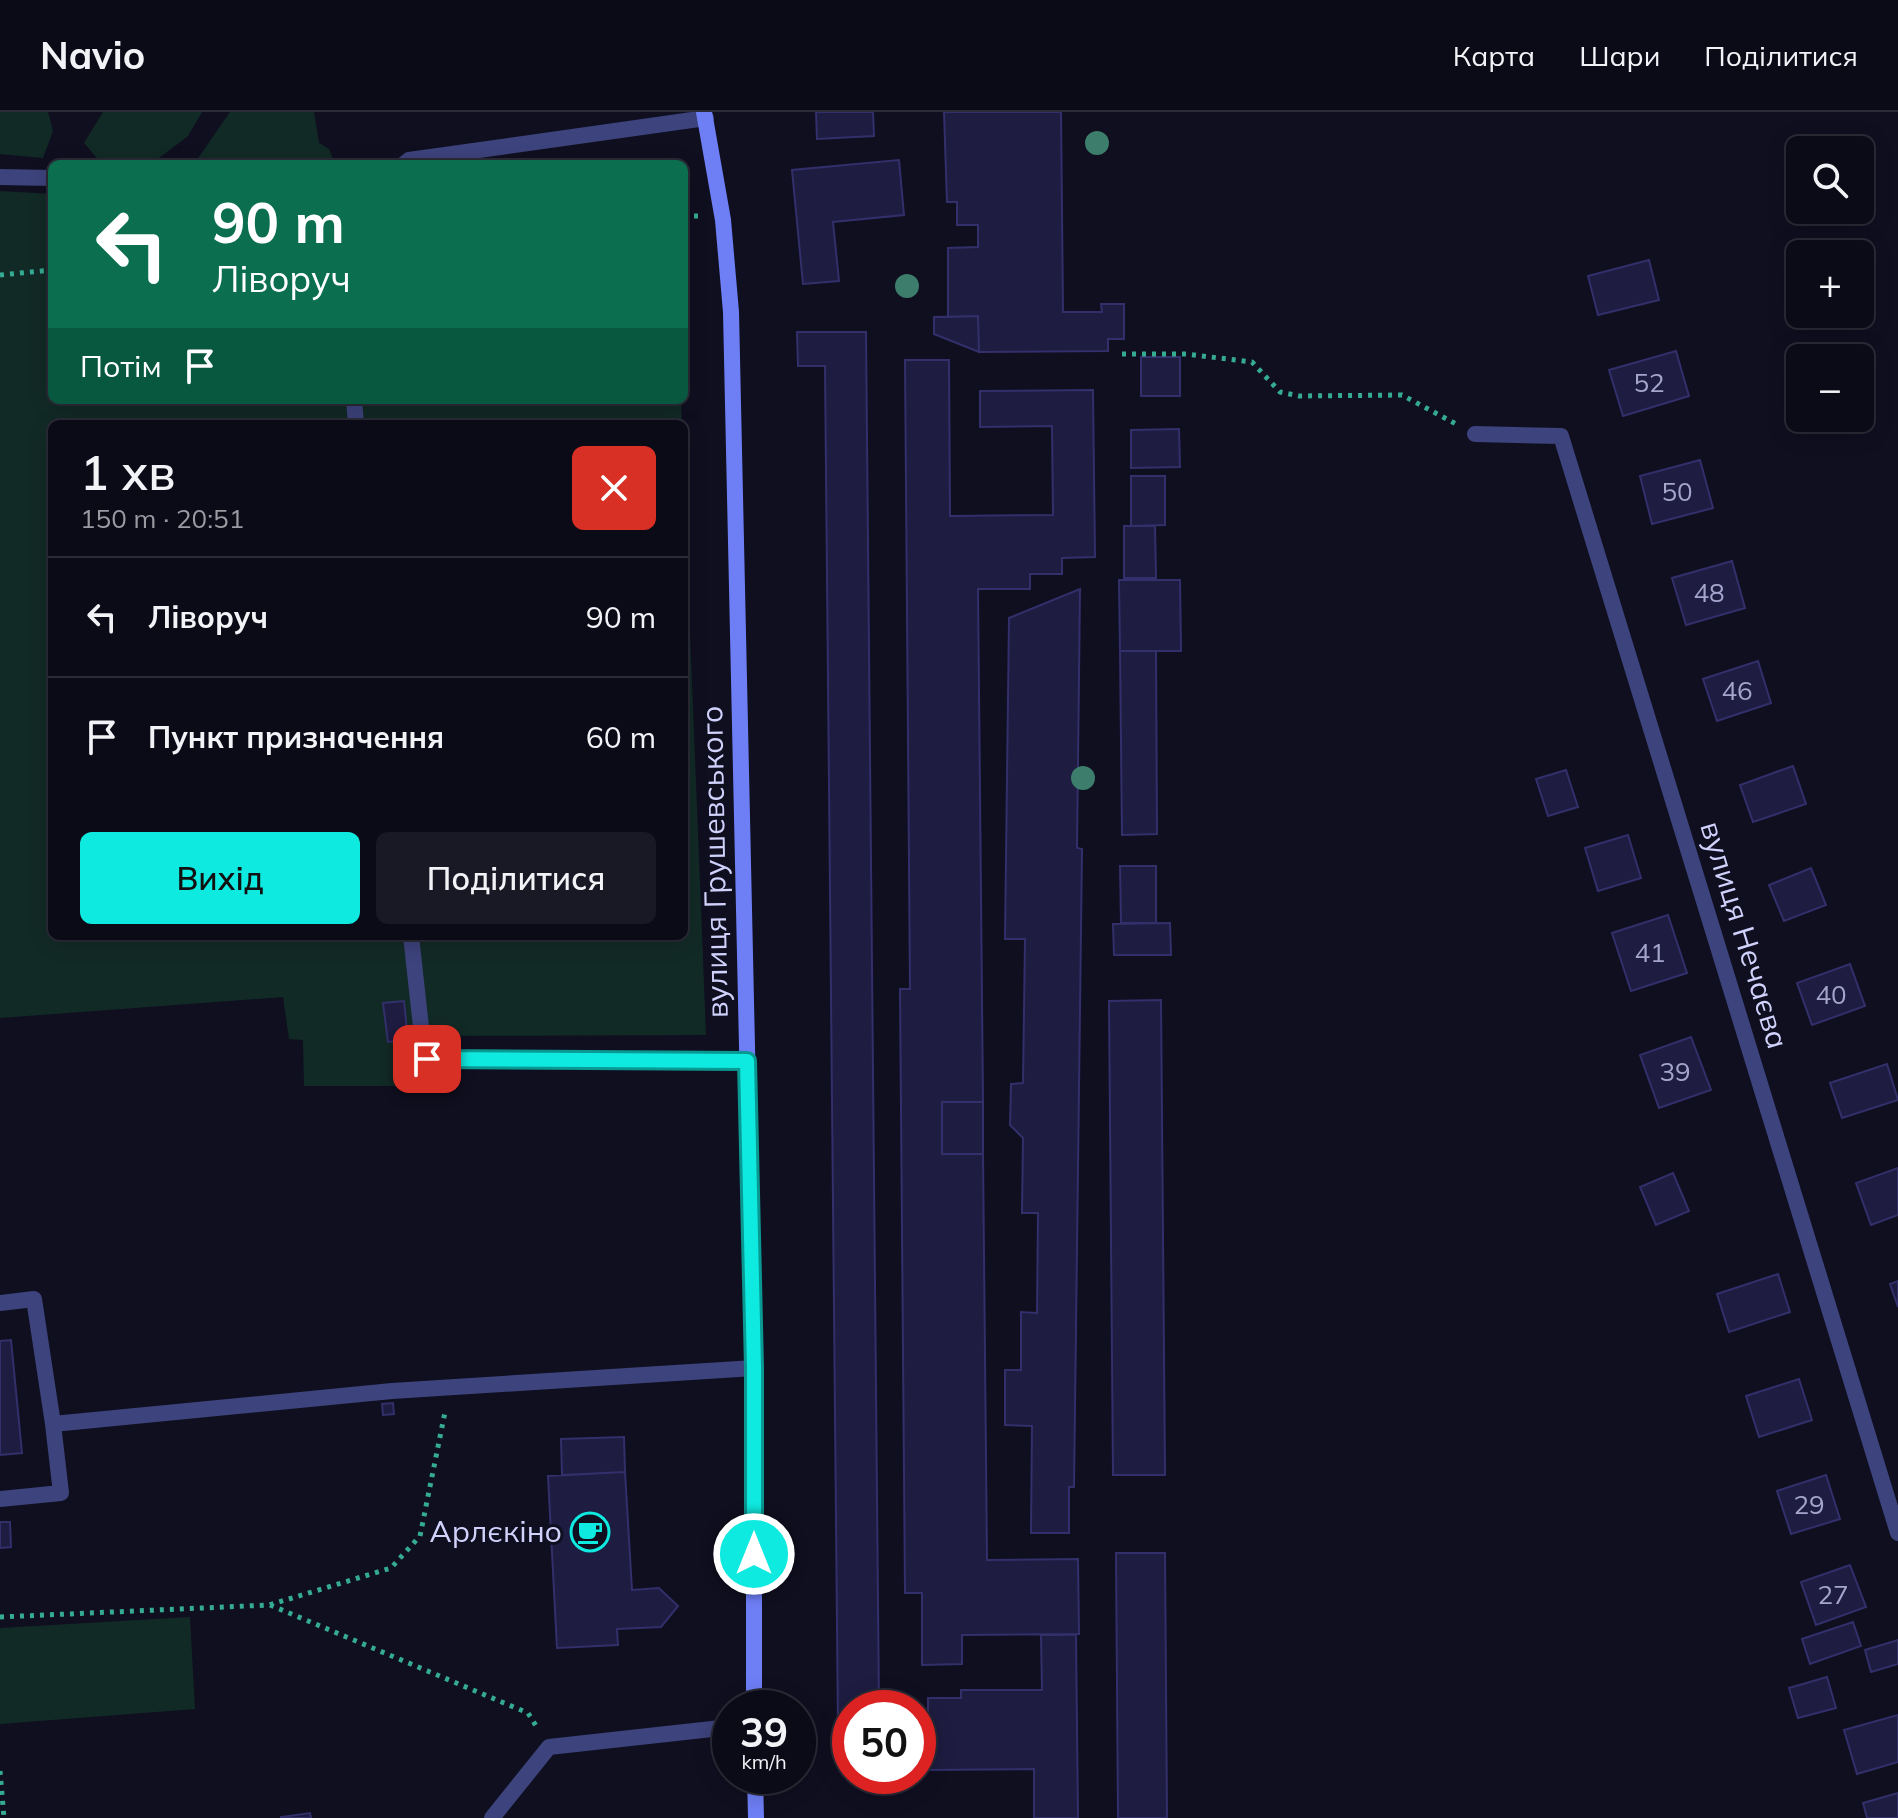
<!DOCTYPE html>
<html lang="uk">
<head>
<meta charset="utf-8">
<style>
  :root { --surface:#0b0b18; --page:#191925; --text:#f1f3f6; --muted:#9a9ba2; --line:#2b2b37; --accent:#0feae0 }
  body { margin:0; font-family:Mulish,sans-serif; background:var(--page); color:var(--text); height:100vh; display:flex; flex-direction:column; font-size:30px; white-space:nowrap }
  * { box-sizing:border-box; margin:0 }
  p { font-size:26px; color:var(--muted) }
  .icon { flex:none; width:44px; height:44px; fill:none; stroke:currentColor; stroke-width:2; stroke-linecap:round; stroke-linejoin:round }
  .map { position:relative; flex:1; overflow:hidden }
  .side { position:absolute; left:48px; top:308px; width:640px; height:520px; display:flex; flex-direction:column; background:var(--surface); border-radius:12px; box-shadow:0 4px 20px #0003,0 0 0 2px var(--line) }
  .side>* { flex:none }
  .banner { position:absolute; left:48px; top:48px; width:640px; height:244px; border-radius:12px; box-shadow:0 4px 20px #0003,0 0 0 2px var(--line); background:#0b6e4f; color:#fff; overflow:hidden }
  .tools { position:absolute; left:1786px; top:24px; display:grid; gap:16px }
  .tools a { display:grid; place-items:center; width:88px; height:88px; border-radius:12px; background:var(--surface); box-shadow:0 4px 20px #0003,0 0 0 2px var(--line); font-size:40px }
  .speed { position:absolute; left:712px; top:1578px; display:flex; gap:16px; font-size:40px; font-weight:700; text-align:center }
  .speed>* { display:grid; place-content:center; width:104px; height:104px; border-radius:50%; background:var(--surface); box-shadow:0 4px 20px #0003,0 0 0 2px var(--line); line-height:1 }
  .speed small { font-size:20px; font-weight:400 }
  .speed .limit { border:12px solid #d22; background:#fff; color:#111 }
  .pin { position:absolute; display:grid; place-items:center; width:68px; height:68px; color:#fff; margin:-34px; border-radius:16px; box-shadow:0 4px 12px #0006 }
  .me { position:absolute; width:88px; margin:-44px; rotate:0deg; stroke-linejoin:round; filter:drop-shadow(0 0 6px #0008) }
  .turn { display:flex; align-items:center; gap:28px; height:168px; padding:0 32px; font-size:36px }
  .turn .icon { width:104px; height:104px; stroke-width:2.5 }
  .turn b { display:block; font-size:56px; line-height:68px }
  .then { display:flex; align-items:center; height:76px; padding:0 32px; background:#0003; gap:16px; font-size:30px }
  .round { display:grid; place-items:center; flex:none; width:84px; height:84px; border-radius:12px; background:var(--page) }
  .headline { display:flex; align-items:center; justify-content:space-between; height:136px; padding:0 32px }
  h1 { font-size:48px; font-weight:600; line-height:60px }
  .button { display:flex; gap:16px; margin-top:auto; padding:16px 32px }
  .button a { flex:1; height:92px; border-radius:12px; background:var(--accent); color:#111; font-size:32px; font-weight:600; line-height:92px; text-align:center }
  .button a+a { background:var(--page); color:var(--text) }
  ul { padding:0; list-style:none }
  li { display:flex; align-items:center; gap:24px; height:120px; padding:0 32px; border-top:2px solid var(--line) }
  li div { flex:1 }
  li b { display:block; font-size:30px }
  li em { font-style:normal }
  header { display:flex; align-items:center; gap:48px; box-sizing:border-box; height:112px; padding:0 40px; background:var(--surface); border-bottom:2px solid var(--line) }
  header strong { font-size:38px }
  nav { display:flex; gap:44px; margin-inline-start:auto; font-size:28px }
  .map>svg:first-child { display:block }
  .green { fill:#122a26 }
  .building { fill:#1e1c40; stroke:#332f6b; stroke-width:2 }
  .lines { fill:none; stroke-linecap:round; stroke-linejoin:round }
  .path { stroke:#36ab93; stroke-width:5; stroke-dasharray:4 6; stroke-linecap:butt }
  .lane { stroke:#3d437c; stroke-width:16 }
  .street { stroke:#3d437c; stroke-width:16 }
  .secondary { stroke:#6e7ff6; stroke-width:16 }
  .tree { fill:#3d7d6b }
  .route-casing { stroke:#0a9892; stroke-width:20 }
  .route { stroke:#0feae0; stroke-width:14 }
  .labels { text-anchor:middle; stroke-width:6; stroke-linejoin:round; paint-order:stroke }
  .number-label { font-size:26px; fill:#a4a4cd }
  .street-label { font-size:30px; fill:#d1d2fc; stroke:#0f0f20 }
  .poi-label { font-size:30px; fill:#d1d2fc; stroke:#0f0f20; text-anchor:end }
</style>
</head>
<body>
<header>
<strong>Navio</strong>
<nav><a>Карта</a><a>Шари</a><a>Поділитися</a></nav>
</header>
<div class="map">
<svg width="1898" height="1706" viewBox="0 0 1898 1706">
  <rect width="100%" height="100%" fill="#0f0f20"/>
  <path class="green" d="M 0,0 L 48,0 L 53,19 L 43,46 L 0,42 Z
    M 103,0 L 202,0 L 188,24 L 151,52 L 102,52 L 84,31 Z
    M 230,0 L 314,0 L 319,31 L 329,37 L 335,52 L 194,52 Z
    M 0,79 L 52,82 L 52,288 L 681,288 L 682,312 L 52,312 L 52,824 L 684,824 L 684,368 L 706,923 L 411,924 L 412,974 L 304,974 L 303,928 L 289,927 L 283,885 L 0,906 Z
    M 190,1505 L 195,1597 L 0,1612 L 0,1516 Z"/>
  <path class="building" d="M 816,0 L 873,0 L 874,24 L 817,27 Z
    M 944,0 L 1061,0 L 1063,200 L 1102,200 L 1101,192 L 1124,192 L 1124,227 L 1108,227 L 1108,239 L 979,240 L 978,204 L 948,205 L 948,136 L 978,135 L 978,113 L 957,113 L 957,90 L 947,90 Z
    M 899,48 L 904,103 L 833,110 L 839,169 L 803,172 L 792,58 Z
    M 1649,148 L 1659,188 L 1598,203 L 1588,164 Z
    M 978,204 L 979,240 L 934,222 L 934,205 Z
    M 797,220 L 866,220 L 879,1596 L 850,1596 L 850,1617 L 838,1617 L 825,254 L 798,254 Z
    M 1676,239 L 1689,284 L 1623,304 L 1609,258 Z
    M 1141,245 L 1180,245 L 1180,284 L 1141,284 Z
    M 905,248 L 949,248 L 950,404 L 1053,403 L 1052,314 L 980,315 L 980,279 L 1093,278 L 1095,445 L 1062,446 L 1062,462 L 1030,462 L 1030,477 L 978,477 L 983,990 L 942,990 L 942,1042 L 983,1042 L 987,1448 L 1078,1447 L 1079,1522 L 962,1523 L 962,1552 L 922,1553 L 922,1481 L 905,1481 L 900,877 L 910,877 Z
    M 1179,317 L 1180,355 L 1131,356 L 1131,318 Z
    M 1700,348 L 1713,396 L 1652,412 L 1640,364 Z
    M 1131,364 L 1165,364 L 1165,413 L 1131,414 Z
    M 1124,414 L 1155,414 L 1156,466 L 1124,466 Z
    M 1732,449 L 1745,496 L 1686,513 L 1672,466 Z
    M 1119,468 L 1180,468 L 1181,539 L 1120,539 Z
    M 1080,477 L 1077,736 L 1082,737 L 1074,1375 L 1069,1375 L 1069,1421 L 1031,1421 L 1032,1314 L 1005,1313 L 1005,1258 L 1021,1258 L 1021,1200 L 1037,1201 L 1038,1101 L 1022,1101 L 1023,1026 L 1010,1013 L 1011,972 L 1023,971 L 1025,827 L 1005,827 L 1009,506 Z
    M 1120,539 L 1156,539 L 1157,722 L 1122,723 Z
    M 1758,549 L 1771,591 L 1717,609 L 1703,567 Z
    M 1793,654 L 1806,692 L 1753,710 L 1740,673 Z
    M 1566,658 L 1578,695 L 1548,704 L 1536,667 Z
    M 1628,723 L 1641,766 L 1598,779 L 1585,736 Z
    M 1120,754 L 1156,754 L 1156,811 L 1121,811 Z
    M 1811,756 L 1826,793 L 1784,809 L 1769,773 Z
    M 1668,803 L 1687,861 L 1631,879 L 1612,821 Z
    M 1170,811 L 1171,843 L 1114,843 L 1113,812 Z
    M 1850,852 L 1865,894 L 1812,913 L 1797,871 Z
    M 1161,888 L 1165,1363 L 1113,1363 L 1109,889 Z
    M 404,889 L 408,928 L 388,930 L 383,891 Z
    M 1691,925 L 1711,978 L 1659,996 L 1640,943 Z
    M 1887,952 L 1898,988 L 1842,1006 L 1830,971 Z
    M 942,990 L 983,990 L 983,1042 L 942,1042 Z
    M 1898,1056 L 1898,1103 L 1871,1113 L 1856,1071 Z
    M 1673,1061 L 1689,1099 L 1656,1113 L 1640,1075 Z
    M 1778,1162 L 1790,1200 L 1729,1220 L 1717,1182 Z
    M 1898,1169 L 1898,1195 L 1890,1172 Z
    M 11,1228 L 22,1341 L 0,1343 L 0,1229 Z
    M 1799,1267 L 1812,1308 L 1759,1325 L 1746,1284 Z
    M 393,1291 L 394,1302 L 383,1303 L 382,1292 Z
    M 624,1325 L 625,1360 L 562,1363 L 561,1327 Z
    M 625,1360 L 632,1478 L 659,1476 L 678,1494 L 661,1515 L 617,1517 L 618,1533 L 557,1536 L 548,1364 Z
    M 1826,1363 L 1840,1407 L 1791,1422 L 1777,1379 Z
    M 0,1410 L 10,1410 L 11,1435 L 0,1436 Z
    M 1116,1441 L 1165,1441 L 1167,1706 L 1118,1706 Z
    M 1850,1453 L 1866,1495 L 1816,1513 L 1801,1470 Z
    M 1853,1510 L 1861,1534 L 1810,1552 L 1802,1527 Z
    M 1041,1523 L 1076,1523 L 1078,1706 L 1034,1706 L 1034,1657 L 923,1658 L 923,1616 L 928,1616 L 928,1586 L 961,1586 L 961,1578 L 1042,1578 Z
    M 1898,1528 L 1898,1552 L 1871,1560 L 1865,1538 Z
    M 1827,1565 L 1836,1596 L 1798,1606 L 1789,1576 Z
    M 1898,1603 L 1898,1650 L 1857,1662 L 1844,1618 Z
    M 1898,1681 L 1898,1706 L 1867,1706 L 1863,1691 Z
    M 310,1701 L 311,1706 L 281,1706 L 281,1705 Z"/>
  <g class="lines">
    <path class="path" d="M 684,104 L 699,104
      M 0,163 L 52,158
      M 1122,242 L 1186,242 L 1252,250 L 1280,280 L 1299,284 L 1402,283 L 1456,312
      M 270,1493 L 528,1601 L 538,1617
      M 0,1505 L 269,1493 L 391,1456 L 420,1424 L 445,1300
      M 0,1659 L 4,1706"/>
    <path class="lane" d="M 404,52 L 409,48 L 706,6
      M 0,65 L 52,66
      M 354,288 L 356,312
      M 411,824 L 422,924 L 427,947 L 747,949
      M 0,1191 L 34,1187 L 53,1312 L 392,1279 L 754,1256
      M 0,1387 L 61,1381 L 53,1312
      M 492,1706 L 549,1635 L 730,1615"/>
    <path class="street" d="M 1475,322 L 1561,324 L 1898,1421"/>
    <path class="secondary" d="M 704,0 L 723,108 L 731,200 L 754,1256 L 754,1596
      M 755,1664 L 756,1706"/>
  </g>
  <g class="tree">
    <circle cx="1097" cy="31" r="12"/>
    <circle cx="907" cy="174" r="12"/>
    <circle cx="1083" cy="666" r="12"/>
  </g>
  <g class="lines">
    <g class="route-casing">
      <path id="route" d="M 427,947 L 747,949 L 754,1256 L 754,1442"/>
    </g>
    <use href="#route" class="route"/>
  </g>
  <defs>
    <g id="cafe-ring" transform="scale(2)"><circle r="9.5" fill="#0f0f20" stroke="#0feae0" stroke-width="1.5"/><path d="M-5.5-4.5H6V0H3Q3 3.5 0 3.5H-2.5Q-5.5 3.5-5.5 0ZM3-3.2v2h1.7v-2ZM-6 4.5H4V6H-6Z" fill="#0feae0"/></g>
  </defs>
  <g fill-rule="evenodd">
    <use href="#cafe-ring" x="590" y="1420"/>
  </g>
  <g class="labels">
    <g class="number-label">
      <text x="1649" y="280">52</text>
      <text x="1677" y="389">50</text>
      <text x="1709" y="490">48</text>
      <text x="1737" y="588">46</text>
      <text x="1650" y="850">41</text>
      <text x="1831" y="892">40</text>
      <text x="1675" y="969">39</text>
      <text x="1809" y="1402">29</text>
      <text x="1833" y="1492">27</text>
    </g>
    <g class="street-label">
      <text transform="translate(715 750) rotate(-91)" y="10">вулиця Грушевського</text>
      <text transform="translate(1744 823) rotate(73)" y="10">вулиця Нечаєва</text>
    </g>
    <g class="poi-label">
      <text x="562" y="1430">Арлєкіно</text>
    </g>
  </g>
</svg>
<div class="tools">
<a><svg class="icon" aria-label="search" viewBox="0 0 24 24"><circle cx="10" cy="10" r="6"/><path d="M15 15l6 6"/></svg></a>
<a>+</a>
<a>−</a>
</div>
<div class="speed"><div>39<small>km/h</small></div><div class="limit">50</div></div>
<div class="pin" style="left:427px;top:947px;background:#d93025"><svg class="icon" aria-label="arrive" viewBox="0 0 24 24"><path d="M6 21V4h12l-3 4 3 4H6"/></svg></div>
<svg class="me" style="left:754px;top:1442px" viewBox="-20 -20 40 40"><circle r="17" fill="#0feae0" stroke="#fff" stroke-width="3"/><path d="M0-11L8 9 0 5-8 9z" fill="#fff"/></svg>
<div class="banner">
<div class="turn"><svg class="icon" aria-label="left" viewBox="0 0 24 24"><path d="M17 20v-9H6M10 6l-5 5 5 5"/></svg><div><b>90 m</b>Ліворуч</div></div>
<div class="then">Потім<svg class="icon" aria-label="arrive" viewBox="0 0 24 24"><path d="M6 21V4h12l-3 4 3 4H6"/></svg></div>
</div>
<section class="side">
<div class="headline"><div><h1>1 хв</h1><p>150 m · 20:51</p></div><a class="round" style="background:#d93025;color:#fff"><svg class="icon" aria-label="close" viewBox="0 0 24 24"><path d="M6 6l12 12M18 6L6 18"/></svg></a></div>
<ul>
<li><svg class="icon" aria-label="left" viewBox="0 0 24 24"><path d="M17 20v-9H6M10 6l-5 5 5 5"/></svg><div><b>Ліворуч</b></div><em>90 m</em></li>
<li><svg class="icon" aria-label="arrive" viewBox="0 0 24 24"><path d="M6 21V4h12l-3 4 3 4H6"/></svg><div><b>Пункт призначення</b></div><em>60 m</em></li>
</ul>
<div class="button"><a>Вихід</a><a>Поділитися</a></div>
</section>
</div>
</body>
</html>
